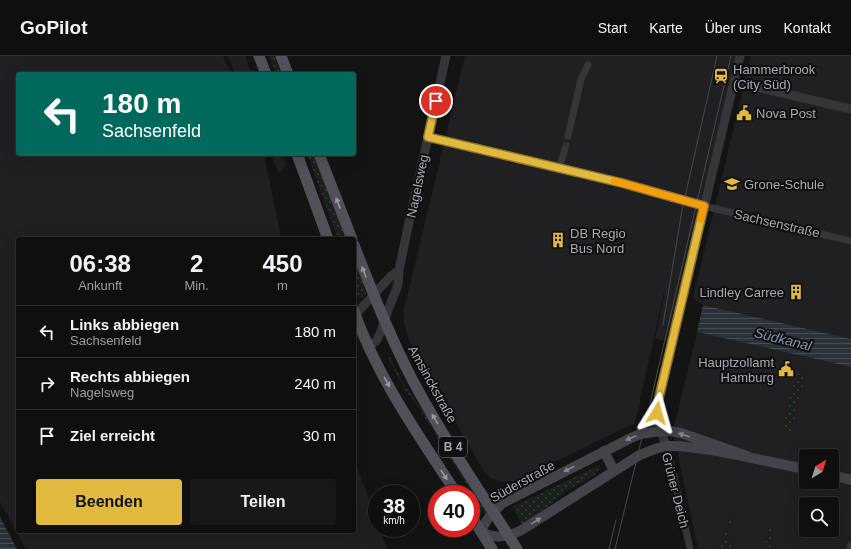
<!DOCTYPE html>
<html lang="de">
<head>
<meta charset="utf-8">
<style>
  :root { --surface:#0f0f10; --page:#181819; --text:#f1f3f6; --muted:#9b9c9f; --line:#2f2f30; --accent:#e2b93f }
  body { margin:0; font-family:Helvetica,sans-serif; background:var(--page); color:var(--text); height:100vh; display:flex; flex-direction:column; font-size:15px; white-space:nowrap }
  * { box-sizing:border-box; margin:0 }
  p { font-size:13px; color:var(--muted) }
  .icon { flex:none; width:22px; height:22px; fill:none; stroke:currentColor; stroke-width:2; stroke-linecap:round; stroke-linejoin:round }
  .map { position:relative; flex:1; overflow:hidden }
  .panel { position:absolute; left:16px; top:181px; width:340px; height:296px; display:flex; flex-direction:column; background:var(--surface); border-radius:4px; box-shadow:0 4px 16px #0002,0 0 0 1px var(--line) }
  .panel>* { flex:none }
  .hud { position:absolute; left:16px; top:16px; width:340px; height:84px; border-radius:4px; box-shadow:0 4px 16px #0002,0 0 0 1px var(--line); background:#00695c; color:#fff; overflow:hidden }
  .needle { width:26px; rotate:38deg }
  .tools { position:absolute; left:799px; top:393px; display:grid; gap:8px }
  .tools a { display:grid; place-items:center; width:40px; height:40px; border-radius:4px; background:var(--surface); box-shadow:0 4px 16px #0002,0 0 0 1px var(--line); font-size:20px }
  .speed { position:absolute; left:368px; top:429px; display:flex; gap:8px; font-size:20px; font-weight:700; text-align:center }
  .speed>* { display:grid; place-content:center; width:52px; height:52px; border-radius:50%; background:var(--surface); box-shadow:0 4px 16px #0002,0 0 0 1px var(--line); line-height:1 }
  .speed small { font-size:10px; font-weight:400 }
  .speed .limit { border:6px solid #d22; background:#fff; color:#111 }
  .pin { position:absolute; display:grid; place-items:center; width:34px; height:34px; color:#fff; margin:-17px; border:2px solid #fff; border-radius:50%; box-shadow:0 1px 4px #0007 }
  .me { position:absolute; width:44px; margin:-22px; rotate:8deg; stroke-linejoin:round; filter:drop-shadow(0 0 3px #0008) }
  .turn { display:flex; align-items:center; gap:14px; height:84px; padding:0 20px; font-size:18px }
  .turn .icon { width:52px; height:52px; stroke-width:2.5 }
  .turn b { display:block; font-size:28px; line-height:34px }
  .eta { display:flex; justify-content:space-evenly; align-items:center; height:68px; text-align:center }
  .eta b { font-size:24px; font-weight:600; line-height:28px }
  .primary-button { display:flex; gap:8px; margin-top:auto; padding:8px 20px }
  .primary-button a { flex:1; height:46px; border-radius:4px; background:var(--accent); color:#111; font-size:16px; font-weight:600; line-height:46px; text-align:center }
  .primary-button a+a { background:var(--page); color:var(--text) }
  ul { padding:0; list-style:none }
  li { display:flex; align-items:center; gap:12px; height:52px; padding:0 20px; border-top:1px solid var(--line) }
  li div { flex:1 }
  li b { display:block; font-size:15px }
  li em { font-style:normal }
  header { display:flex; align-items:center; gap:24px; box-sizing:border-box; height:56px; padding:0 20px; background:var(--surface); border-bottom:1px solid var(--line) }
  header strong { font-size:19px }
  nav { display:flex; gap:22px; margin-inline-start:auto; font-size:14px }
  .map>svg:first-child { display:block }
  .built { fill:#202022; fill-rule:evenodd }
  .grass { fill:url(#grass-dots) }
  .water { fill:url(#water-rules) }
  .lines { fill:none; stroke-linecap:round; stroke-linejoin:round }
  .minor-tunnel { stroke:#313235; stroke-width:7; stroke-dasharray:7 3.5; stroke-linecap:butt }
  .minor { stroke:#35353a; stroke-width:7 }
  .tertiary { stroke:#35353a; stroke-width:9 }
  .secondary { stroke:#43444a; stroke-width:10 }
  .primary { stroke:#515259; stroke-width:11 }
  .tram { stroke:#48494f; stroke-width:1 }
  .oneway { fill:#9698a2 }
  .oneway2 { fill:#84868f }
  .route-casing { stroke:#937829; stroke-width:10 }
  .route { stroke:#e2b93f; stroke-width:7 }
  .slow { stroke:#f59e0b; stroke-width:7 }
  .labels { text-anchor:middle; stroke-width:4; stroke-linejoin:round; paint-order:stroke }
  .shield { fill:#0f0f10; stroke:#797c83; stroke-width:1 }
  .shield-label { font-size:12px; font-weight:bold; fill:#a7aab4 }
  .poi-label { font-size:13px; fill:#a7aab4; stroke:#0f0f10; text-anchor:start }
  .street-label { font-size:13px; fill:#a7aab4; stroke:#0f0f10 }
  .water-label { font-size:14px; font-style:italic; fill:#8094ad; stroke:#0f0f10 }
</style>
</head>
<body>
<header>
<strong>GoPilot</strong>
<nav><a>Start</a><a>Karte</a><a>Über uns</a><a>Kontakt</a></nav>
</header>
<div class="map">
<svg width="851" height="493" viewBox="0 0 851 493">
  <defs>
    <pattern id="grass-dots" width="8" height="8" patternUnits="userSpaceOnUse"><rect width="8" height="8" fill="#1a201c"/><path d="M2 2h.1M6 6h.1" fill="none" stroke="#383e3b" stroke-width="1.8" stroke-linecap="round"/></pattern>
    <pattern id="water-rules" width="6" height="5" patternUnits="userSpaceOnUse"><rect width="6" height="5" fill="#2b3138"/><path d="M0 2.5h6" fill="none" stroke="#474c52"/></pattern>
  </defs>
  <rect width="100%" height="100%" fill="#141415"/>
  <path class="built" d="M 0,0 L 223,0 L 231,18 L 18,18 L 18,98 L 264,98 L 281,183 L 18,183 L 18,475 L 354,475 L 354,404 L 377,463 L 377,472 L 380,472 L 387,493 L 26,493 L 0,446 Z
    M 228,0 L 245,0 L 252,18 L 235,18 Z
    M 465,0 L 736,0 L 667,285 L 655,283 L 662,251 L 666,227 L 635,367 L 515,425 L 503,426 L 491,422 L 483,414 L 409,284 L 404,267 L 404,254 Z
    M 751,0 L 851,0 L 851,283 L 703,249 L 693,242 Z
    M 271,98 L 283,98 L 286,108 L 283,114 L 278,117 Z
    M 697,276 L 851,311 L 851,493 L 698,493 L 673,375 ZM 806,400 L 832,400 L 832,426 L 806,426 ZM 806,448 L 832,448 L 832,474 L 806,474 Z"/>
  <path class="grass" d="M 269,0 L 274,0 L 281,18 L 276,18 Z
    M 307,98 L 313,98 L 346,183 L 338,183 Z
    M 354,204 L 366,235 L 366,238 L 362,242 L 359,242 L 354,229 Z
    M 390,301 L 405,330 L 426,359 L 487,456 L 485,458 L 420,354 L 403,330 L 388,303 Z
    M 796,317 L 805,319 L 791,376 L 782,374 Z
    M 600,409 C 600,412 599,414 596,417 C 589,424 579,427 570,433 C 554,445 539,458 522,468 L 512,451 Z
    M 729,459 L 731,465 L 727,481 L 732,490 L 743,493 L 727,493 L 716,490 C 726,482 726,471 729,459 Z
    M 774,471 L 770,493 L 764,493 L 770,472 Z"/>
  <path class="water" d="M 703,249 L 851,283 L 851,311 L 697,276 Z
    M 0,461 L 17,493 L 0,493 Z"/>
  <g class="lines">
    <path class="minor-tunnel" d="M 565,93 L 568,80"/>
    <path class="minor" d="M 568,80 L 581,23 L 588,9
      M 428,81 L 622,127 L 704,150 L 851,185
      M 559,112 L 565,93
      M 666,390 L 670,403 L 690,493
      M 850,493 L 851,489"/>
    <path class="tertiary" d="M 734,26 L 851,53
      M 355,259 L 390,221 L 399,214
      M 368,292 L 377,284 L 382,273 L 388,254 L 398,229 L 399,214 L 408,171 L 446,0
      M 666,390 L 658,366 L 658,346 L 740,0"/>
    <path class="secondary" d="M 604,395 L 614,415
      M 747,400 L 681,377 L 670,375 L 660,375 L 640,378 L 631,382 L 503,447 C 492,456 485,464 481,476 C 495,483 507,481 520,475 L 638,400 C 647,396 657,391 667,390 C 685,389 704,393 722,396 C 750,401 778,408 806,413
      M 832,419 L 851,424"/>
    <path class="primary" d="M 259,0 L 266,18
      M 281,0 L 288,18
      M 297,98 L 328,183
      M 319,98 L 352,183
      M 354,189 C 372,235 390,281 413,325 C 444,383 482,438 517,493
      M 354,255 C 377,321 419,380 457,438
      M 471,460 L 492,493"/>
    <path class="tram" d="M 663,269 L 682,154 L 717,0
      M 609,493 L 616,464
      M 615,493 L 646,365 L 731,0"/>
  </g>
  <defs><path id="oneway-solid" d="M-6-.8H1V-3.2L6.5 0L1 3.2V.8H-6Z"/></defs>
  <g class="oneway">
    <use href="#oneway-solid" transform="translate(338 147) rotate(-111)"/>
    <use href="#oneway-solid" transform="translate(364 216) rotate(-111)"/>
    <use href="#oneway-solid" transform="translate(387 326) rotate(60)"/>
    <use href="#oneway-solid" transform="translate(435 363) rotate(-121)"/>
    <use href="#oneway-solid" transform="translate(444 419) rotate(57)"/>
  </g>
  <g class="oneway2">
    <use href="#oneway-solid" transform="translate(684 379) rotate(-163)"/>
    <use href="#oneway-solid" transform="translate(631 382) rotate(157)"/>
    <use href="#oneway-solid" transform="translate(569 413) rotate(152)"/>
    <use href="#oneway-solid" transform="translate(536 465) rotate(-32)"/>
  </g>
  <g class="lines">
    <g class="route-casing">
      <path id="route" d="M 436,45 L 428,81 L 622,127 L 704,150 L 658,346 L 657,357"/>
    </g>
    <use href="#route" class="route"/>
    <path class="slow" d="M 614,125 L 704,150 L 701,163"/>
  </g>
  <defs>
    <g id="station-bare" transform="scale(1.2)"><path d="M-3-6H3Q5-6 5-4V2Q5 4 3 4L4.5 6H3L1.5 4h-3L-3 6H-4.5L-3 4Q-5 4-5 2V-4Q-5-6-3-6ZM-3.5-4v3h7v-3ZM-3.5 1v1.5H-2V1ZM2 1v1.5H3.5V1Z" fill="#e2b93f" stroke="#0f0f10" stroke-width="2.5" paint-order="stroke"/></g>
    <g id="civic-bare" transform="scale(1.2)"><path d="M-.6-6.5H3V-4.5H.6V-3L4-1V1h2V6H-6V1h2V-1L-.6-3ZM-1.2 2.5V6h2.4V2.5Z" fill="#e2b93f" stroke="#0f0f10" stroke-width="2.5" paint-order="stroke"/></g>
    <g id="school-bare" transform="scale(1.2)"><path d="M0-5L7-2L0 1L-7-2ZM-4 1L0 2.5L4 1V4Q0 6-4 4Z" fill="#e2b93f" stroke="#0f0f10" stroke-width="2.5" paint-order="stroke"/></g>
    <g id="building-bare" transform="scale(1.2)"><path d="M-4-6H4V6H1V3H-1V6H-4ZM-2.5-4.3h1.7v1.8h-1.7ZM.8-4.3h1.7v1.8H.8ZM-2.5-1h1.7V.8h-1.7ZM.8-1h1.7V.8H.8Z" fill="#e2b93f" stroke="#0f0f10" stroke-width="2.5" paint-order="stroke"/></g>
  </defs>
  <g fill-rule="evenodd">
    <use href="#station-bare" x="721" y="20"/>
    <use href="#civic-bare" x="744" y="57"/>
    <use href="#school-bare" x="732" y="128"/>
    <use href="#building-bare" x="558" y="184"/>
    <use href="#building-bare" x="796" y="236"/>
    <use href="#civic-bare" x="786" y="313"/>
  </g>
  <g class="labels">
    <rect class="shield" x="439" y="381" width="28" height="20" rx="3"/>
    <g class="shield-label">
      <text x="453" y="395">B 4</text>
    </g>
    <g class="poi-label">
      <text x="733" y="18">Hammerbrook<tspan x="733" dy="15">(City Süd)</tspan></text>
      <text x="756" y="62">Nova Post</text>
      <text x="744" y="133">Grone-Schule</text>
      <text x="570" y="182">DB Regio<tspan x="570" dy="15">Bus Nord</tspan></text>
      <text x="784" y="241" text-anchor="end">Lindley Carree</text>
      <text x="774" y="311" text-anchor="end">Hauptzollamt<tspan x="774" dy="15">Hamburg</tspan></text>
    </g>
    <g class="street-label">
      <text transform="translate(417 130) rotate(-78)" y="5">Nagelsweg</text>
      <text transform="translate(777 167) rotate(13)" y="5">Sachsenstraße</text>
      <text transform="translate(433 328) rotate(61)" y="5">Amsinckstraße</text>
      <text transform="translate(522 425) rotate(-29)" y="5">Süderstraße</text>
      <text transform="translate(676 434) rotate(76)" y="5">Grüner Deich</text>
    </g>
    <g class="water-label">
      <text transform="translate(783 283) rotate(14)" y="5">Südkanal</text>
    </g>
  </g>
</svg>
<div class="tools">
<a><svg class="needle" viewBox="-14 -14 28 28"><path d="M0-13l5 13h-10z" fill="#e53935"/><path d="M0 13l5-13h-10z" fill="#9b9c9f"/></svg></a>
<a><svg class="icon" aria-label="search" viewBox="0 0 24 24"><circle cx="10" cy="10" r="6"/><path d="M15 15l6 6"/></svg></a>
</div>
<div class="speed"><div>38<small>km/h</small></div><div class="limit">40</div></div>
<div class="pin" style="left:436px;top:45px;background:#d93025"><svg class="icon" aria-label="arrive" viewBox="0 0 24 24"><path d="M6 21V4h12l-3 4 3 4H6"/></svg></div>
<svg class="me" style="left:657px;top:357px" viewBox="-20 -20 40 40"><path d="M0-17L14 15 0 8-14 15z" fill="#e2b93f" stroke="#fff" stroke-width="4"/></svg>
<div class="hud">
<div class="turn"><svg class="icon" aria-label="left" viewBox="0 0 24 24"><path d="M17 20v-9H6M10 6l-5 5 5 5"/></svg><div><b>180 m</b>Sachsenfeld</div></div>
</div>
<section class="panel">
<div class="eta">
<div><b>06:38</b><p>Ankunft</p></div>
<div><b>2</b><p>Min.</p></div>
<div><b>450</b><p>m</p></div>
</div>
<ul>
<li><svg class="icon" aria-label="left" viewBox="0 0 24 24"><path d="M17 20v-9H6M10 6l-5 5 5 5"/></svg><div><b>Links abbiegen</b><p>Sachsenfeld</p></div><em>180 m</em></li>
<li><svg class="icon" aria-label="right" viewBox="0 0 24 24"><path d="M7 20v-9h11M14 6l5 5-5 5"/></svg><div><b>Rechts abbiegen</b><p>Nagelsweg</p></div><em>240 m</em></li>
<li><svg class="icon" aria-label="arrive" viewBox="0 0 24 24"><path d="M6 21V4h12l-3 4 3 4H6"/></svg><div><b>Ziel erreicht</b></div><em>30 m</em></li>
</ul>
<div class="primary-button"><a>Beenden</a><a>Teilen</a></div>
</section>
</div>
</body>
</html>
